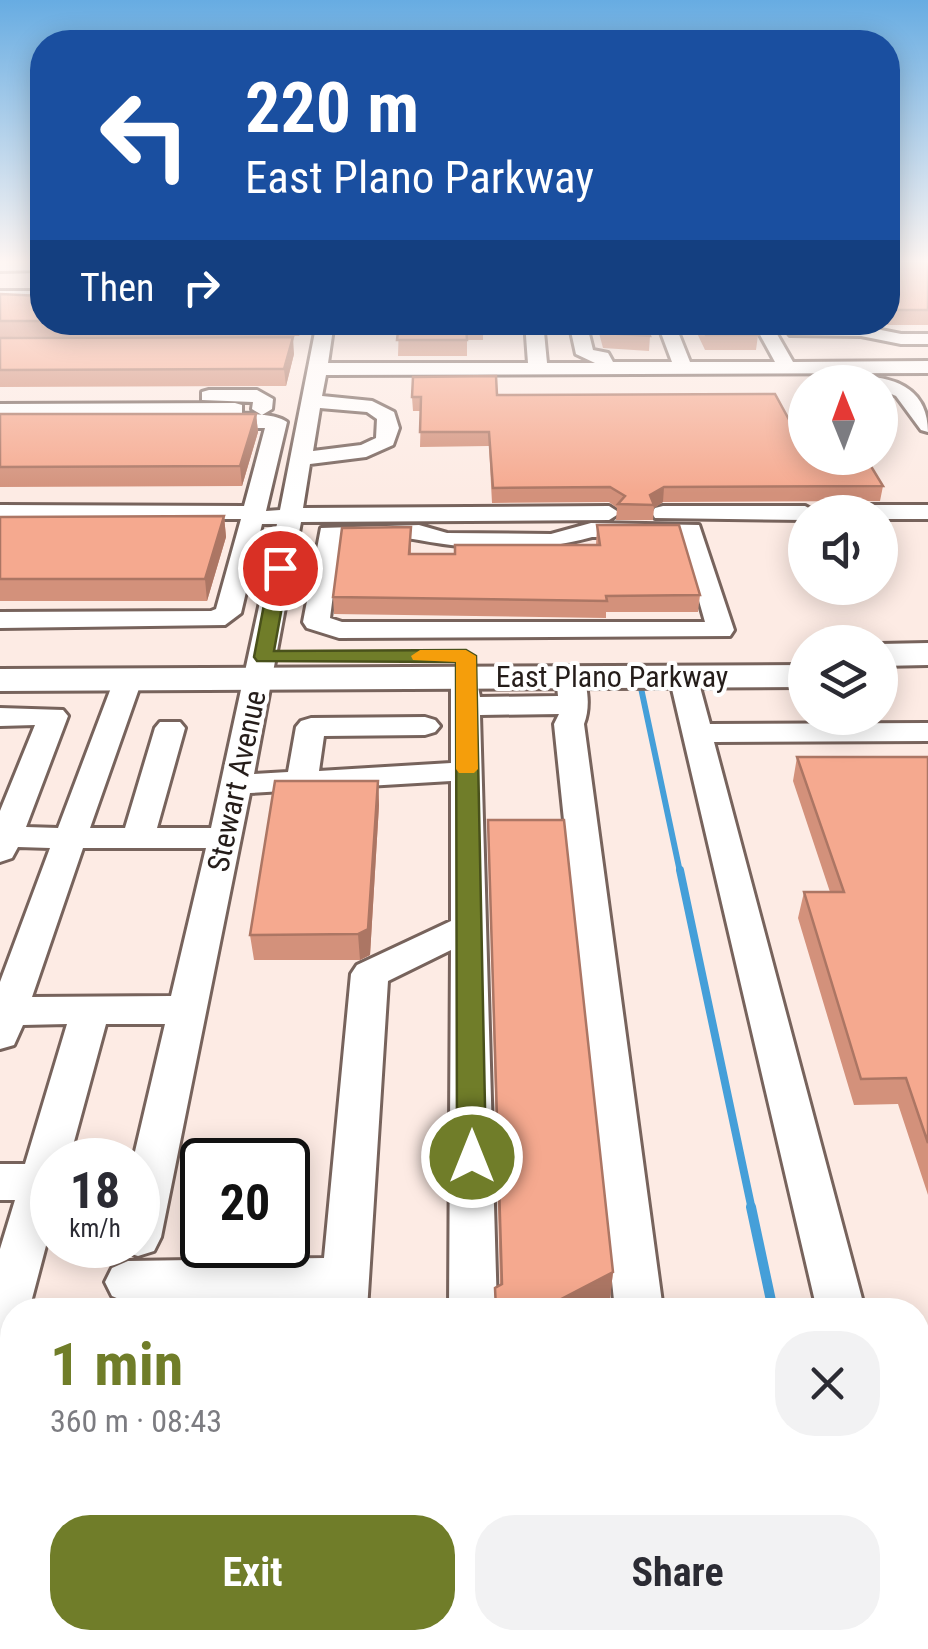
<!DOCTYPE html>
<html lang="en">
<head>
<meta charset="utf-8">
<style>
  :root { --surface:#fff; --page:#f2f2f3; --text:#2b2b33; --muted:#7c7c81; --accent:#707d29 }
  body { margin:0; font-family:"Roboto Condensed",sans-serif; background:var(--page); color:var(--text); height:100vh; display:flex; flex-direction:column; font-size:38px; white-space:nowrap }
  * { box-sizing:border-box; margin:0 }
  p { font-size:32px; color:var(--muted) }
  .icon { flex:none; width:55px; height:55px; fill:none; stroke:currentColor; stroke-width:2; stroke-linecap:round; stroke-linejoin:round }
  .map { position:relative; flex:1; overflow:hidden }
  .details { position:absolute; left:0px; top:1298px; width:930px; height:352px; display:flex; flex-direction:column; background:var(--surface); border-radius:40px 40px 0 0; box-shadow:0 5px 25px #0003 }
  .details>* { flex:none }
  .top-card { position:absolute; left:30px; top:30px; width:870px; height:305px; border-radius:40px; box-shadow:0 5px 25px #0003; background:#1a4fa0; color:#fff; overflow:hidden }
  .needle { width:65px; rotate:359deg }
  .tools { position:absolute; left:788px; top:365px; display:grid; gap:20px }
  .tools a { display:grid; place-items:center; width:110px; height:110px; border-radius:50%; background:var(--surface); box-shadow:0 5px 25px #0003; font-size:50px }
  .speed { position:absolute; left:30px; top:1138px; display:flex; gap:20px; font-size:50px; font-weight:700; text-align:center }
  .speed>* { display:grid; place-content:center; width:130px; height:130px; border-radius:50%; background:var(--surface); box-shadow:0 5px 25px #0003; line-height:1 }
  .speed small { font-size:25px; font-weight:400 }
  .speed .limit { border:5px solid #111; border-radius:15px; background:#fff; color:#111 }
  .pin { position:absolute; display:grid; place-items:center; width:85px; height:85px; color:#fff; margin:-42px; border:5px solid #fff; border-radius:50%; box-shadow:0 2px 10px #0007 }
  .me { position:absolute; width:110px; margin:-55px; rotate:0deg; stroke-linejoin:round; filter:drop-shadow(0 0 8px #0008) }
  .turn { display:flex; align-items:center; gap:35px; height:210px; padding:0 50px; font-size:45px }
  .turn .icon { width:130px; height:130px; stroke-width:2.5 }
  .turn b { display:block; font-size:70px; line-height:85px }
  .then { display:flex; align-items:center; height:95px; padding:0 50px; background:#0003; gap:20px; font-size:38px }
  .round { display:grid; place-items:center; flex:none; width:105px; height:105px; border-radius:40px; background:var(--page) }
  .overview { display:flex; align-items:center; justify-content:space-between; height:170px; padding:0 50px }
  h1 { font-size:60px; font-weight:700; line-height:75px; color:var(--accent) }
  .button { display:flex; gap:20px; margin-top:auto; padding:20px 50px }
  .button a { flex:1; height:115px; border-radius:40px; background:var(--accent); color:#fff; font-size:40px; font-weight:700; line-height:115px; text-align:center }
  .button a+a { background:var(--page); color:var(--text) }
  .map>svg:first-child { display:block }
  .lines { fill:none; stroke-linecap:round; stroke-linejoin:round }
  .stream-far2 { stroke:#459fd9; stroke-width:6 }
  .stream-far1 { stroke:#459fd9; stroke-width:8 }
  .stream { stroke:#459fd9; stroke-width:10 }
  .minor-casing { stroke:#77635c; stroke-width:6 }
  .major-casing { stroke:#77635c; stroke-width:6 }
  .minor { fill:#fff; fill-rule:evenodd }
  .major { fill:#fff; fill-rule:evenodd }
  .rail-casing { stroke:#766a65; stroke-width:14 }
  .rail { stroke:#fff; stroke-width:10; stroke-dasharray:29; stroke-linecap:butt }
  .wall { fill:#d3917b }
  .shaded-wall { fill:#ac7664 }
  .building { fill:#f5a98f; stroke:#ac7664; stroke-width:2.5 }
  .route { fill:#707d29; stroke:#49511b; stroke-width:2.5 }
  .slow { fill:#f59e0b }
  .labels { text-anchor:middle; stroke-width:8; stroke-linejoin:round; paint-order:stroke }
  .street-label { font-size:30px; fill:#251d1a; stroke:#fff }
</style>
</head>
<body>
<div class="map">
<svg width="928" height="1649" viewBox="0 0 928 1649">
  <rect width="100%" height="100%" fill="#fdebe4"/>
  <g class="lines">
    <path class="stream-far2" d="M 641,688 L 680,872"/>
    <path class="stream-far1" d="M 680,870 L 752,1210"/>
    <path class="stream" d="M 751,1207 L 773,1310
      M 918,1500 L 928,1500"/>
    <g class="minor-casing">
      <path id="minor" d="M 0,262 L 42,262 L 42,270 L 0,271 Z
        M 0,291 L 42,291 L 42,301 L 0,301 Z
        M 317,322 L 334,322 L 328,363 L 528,363 L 525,322 L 543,322 L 547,363 L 595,363 L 576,354 L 569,322 L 586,322 L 593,350 L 608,353 L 613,362 L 672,362 L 657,322 L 674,322 L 690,362 L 775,362 L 753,322 L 770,322 L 793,362 L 928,361 L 928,373 L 326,375 L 322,396 L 372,401 L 394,412 L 399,428 L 393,445 L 366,457 L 310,464 L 303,508 L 609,506 L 620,513 L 609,520 L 301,522 L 254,774 L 288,772 L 296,727 L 301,721 L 311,718 L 425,717 L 435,720 L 440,726 L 435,732 L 425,735 L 324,736 L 319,771 L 451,763 L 451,678 L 455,672 L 475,672 L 480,697 L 558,696 L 556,677 L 560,671 L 580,671 C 589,685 590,709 584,724 L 663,1310 L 615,1310 L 554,724 L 559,714 L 480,715 L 497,1310 L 449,1310 L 451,950 L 388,981 L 367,1310 L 319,1310 L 320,1299 L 128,1303 L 112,1296 L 105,1282 L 112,1268 L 128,1261 L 324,1258 L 351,974 L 357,965 L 451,921 L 451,781 L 250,793 L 161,1237 L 154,1251 L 138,1256 L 122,1251 L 119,1245 L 138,1245 L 138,1160 L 133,1160 L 165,1024 L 106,1024 L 69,1160 L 52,1160 L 52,1223 L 29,1310 L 12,1310 L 12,1347 L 0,1352 L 0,1249 L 15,1200 L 0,1200 L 0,1164 L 25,1164 L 67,1024 L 23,1025 L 14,1045 L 0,1049 L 0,982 L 50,848 L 18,847 L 12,858 L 0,862 L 0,811 L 35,725 L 0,726 L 0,708 L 63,710 L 68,716 L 26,827 L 58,828 L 114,680 L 118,674 L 138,674 L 142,680 L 90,828 L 125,828 L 155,728 L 160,722 L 180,722 L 185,728 L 157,828 L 211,828 L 277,524 L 262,524 L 241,613 L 225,625 L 0,628 L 0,612 L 211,611 L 216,609 L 241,519 L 0,519 L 0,505 L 244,506 L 265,428 L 213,428 L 203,422 C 217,411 273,411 287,422 L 266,511 L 280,510 ZM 320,408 L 367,412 L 377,419 L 376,438 L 361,445 L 313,451 ZM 83,848 L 206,848 L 171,996 L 32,997 Z
        M 796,326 L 861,326 L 901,334 L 928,334 L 928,344 L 901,344 L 861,336 L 790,335 L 787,331 Z
        M 863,376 C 900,378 928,392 928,432 L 921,430 L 896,396 L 880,389 L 880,382 L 854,382 Z
        M 209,390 L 257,390 L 273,399 L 272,409 L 262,415 L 252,409 L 253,402 L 202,400 L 202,392 Z
        M 235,403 L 242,405 L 242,413 L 0,416 L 0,404 Z
        M 835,505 L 928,505 L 928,519 L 880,519 L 880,512 L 824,512 Z
        M 663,506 L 805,506 L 816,512 L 805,512 L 805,520 L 655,518 L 652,513 L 655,508 Z
        M 591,523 L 699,525 L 734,630 L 730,636 L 339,638 L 307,628 L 303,622 L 321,528 L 419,525 L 447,533 L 551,534 ZM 592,537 L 681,537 L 705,622 L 342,622 L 330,618 L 340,540 C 365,540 395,535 419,540 C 477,551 535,553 592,537 Z
        M 683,668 L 697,676 L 710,724 L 928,723 L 928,741 L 714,742 L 865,1310 L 817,1310 L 669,676 Z
        M 918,1355 L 928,1355 L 928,1401 L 918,1401 Z"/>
    </g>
    <g class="major-casing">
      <path id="major" d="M 928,643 L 928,665 L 880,666 L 880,644 Z
        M 805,665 L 805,687 L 0,691 L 0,669 Z"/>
    </g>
    <use href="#minor" class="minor"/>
    <use href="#major" class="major"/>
    <g class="rail-casing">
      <path id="rail" d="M 918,1424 L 928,1424"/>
    </g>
    <use href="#rail" class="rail"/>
  </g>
  <path class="wall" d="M 888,262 L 928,262 L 928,325 L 881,325 L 879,322 L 888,322 Z
    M 42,267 L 42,322 L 304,322 L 299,336 L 0,337 L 0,294 L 42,296 L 36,295 L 33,279 Z
    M 399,322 L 483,322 L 483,340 L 467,340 L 467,356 L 398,356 Z
    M 596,322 L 648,322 L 648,329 L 650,336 L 649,351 L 603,348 Z
    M 687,322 L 751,322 L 758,335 L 756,350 L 705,350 L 696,331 L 691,331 Z
    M 0,338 L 294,354 L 286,386 L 0,387 Z
    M 497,395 L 804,449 L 883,486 L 880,501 L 663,502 L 654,508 L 653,520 L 616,520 L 617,508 L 609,502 L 492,503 L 489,446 L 420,447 L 421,411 L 413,411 L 412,397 Z
    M 0,414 L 256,414 L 258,432 L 242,486 L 0,487 Z
    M 224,516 L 226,537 L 207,601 L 0,601 L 0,517 Z
    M 597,525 L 700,595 L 698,612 L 606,612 L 606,618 L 334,614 L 333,597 L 411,527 L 411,554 L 455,554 L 596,545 Z
    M 797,757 L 928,757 L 928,1195 L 898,1104 L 854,1105 L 798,918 L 804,892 L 830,892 L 793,781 Z
    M 378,781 L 379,805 L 370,955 L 360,960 L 254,960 L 250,935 Z
    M 488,820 L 613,1272 L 610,1298 L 587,1310 L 495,1310 L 495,1288 L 500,1285 Z"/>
  <path class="shaded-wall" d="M 298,322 L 304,322 L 299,336 Z
    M 293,337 L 294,354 L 286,386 L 284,369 Z
    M 256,414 L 258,432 L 242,486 L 240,466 Z
    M 664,487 L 663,502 L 654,508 L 650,495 Z
    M 224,516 L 226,537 L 207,601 L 205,579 Z
    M 378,781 L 379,805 L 370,955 L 360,960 L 358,934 Z
    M 613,1272 L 610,1298 L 587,1310 L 540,1310 Z"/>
  <path class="building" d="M 888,262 L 928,262 L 928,310 L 888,310 Z
    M 42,267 L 42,321 L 0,321 L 0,294 L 42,296 L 42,281 L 33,279 Z
    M 399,322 L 483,322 L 483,325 L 466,325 L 467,340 L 397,340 Z
    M 601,322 L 645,322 L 650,336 L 604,333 Z
    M 700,322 L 751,322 L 758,335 L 706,335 Z
    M 293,337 L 284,369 L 0,370 L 0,338 Z
    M 496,376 L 497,395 L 775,394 L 805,449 L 805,458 L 866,458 L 883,486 L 664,487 L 650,495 L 654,505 L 618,504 L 625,496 L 610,487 L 493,488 L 489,432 L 420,432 L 421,397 L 412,397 L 413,377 Z
    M 0,414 L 256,414 L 240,466 L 0,467 Z
    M 224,516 L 205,579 L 0,579 L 0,517 Z
    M 597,525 L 679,525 L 700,595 L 606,596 L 607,601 L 333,597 L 342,528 L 411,527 L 409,554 L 455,554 L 455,545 L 600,545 Z
    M 797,757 L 928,757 L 928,1143 L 906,1078 L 861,1079 L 804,892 L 844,892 Z
    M 275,781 L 378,781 L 368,929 L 358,934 L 250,935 Z
    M 488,820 L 564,820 L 613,1272 L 540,1310 L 496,1310 L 495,1288 L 502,1284 Z"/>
  <linearGradient id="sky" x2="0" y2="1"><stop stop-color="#67ace2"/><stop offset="0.53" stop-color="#fef6f3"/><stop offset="1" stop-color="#fef6f3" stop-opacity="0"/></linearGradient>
  <rect width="928" height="493" fill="url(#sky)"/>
  <path class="route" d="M 280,563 L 289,568 L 274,651 L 466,650 L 476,656 L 486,1157 L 482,1165 L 472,1169 L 461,1165 L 457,1157 L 456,662 L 257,661 L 254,657 L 271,568 Z"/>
  <path class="slow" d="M 420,650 L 466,650 L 476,656 L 478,769 L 474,773 L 459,773 L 456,769 L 456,662 L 413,660 L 411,656 Z"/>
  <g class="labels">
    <g class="street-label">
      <text x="612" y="687">East Plano Parkway</text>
      <text transform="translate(237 781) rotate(-78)" y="10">Stewart Avenue</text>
    </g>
  </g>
</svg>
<div class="tools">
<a><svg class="needle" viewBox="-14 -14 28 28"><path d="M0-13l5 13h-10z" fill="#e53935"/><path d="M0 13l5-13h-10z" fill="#7c7c81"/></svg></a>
<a><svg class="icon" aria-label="sound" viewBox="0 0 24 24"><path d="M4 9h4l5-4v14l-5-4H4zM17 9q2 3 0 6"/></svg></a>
<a><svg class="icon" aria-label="layers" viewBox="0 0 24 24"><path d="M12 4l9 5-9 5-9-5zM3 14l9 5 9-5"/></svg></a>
</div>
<div class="speed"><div>18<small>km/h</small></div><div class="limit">20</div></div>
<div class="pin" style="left:280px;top:568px;background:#d93025"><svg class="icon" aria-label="arrive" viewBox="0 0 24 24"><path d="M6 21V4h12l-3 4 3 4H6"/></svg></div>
<svg class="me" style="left:472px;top:1157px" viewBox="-20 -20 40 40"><circle r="17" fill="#707d29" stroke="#fff" stroke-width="3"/><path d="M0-11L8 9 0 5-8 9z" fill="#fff"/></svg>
<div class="top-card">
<div class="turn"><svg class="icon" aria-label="left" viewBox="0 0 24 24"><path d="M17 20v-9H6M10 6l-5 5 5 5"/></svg><div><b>220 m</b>East Plano Parkway</div></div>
<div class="then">Then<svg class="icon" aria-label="right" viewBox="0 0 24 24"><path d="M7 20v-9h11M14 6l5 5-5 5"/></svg></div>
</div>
<section class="details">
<div class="overview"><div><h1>1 min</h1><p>360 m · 08:43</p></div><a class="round"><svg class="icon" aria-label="close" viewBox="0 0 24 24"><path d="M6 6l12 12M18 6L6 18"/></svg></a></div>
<div class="button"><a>Exit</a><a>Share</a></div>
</section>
</div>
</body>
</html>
